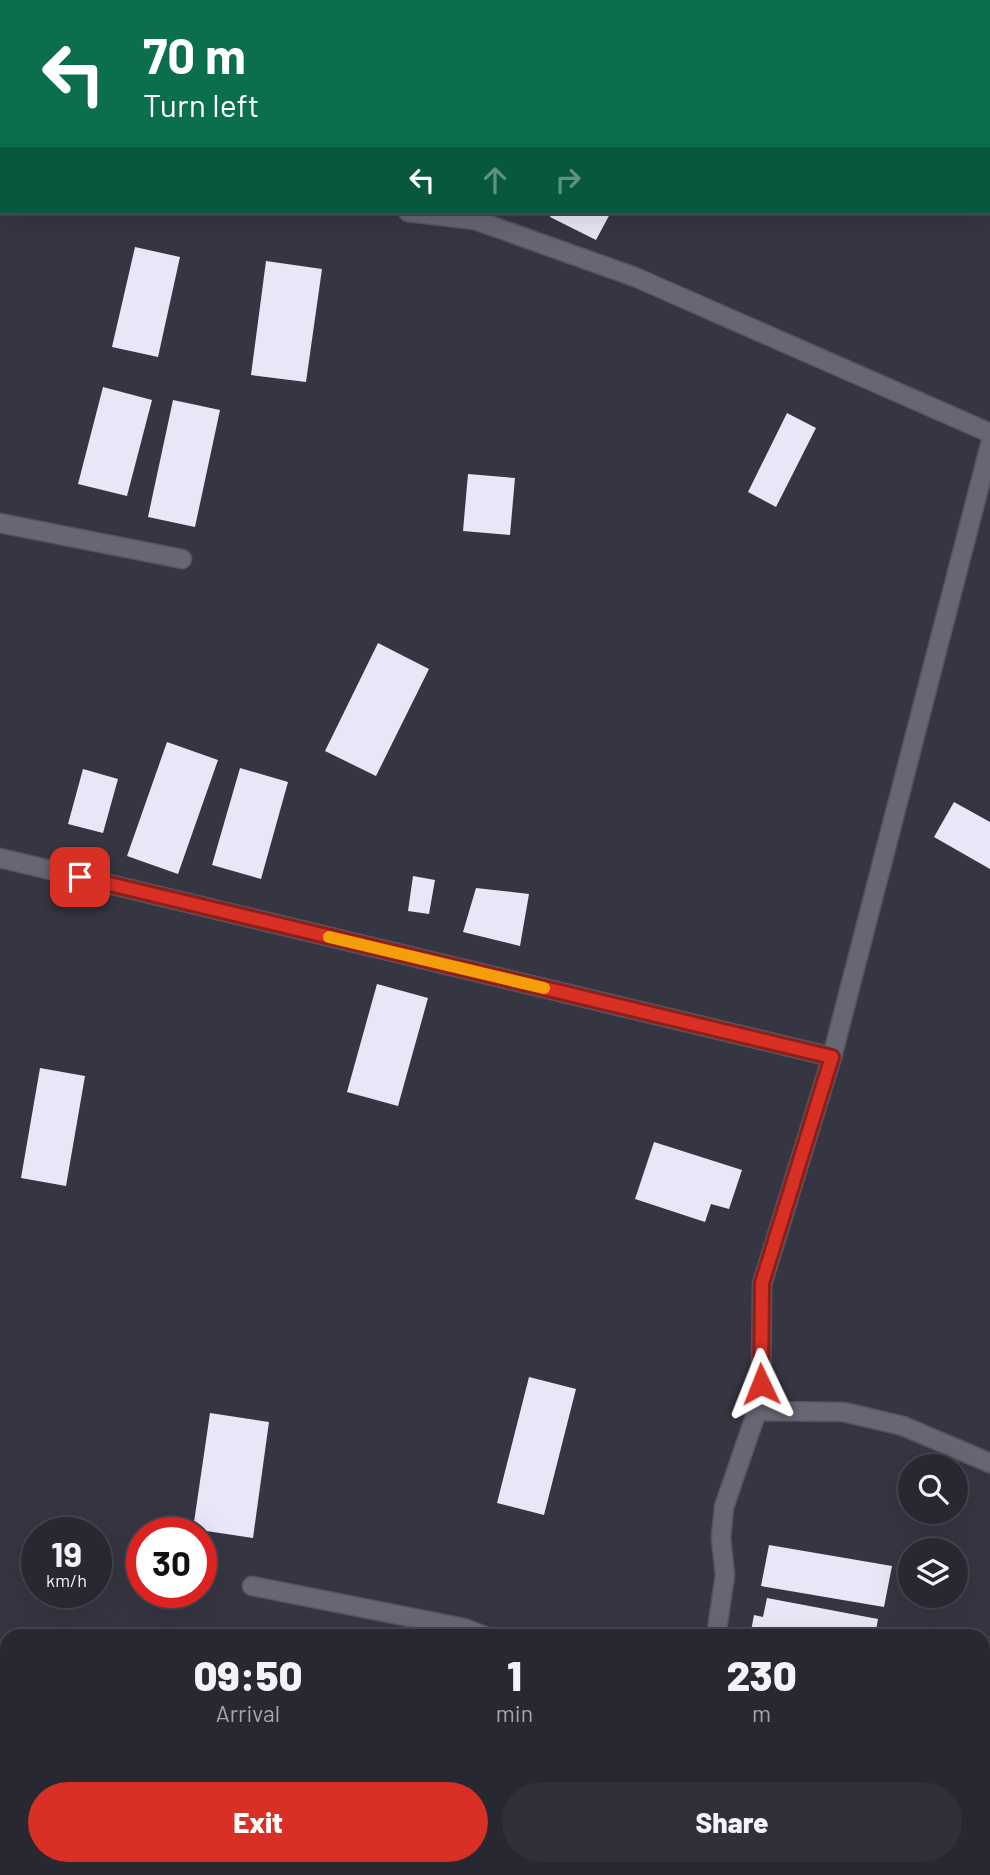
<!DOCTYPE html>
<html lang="en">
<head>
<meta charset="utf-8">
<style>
  :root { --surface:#282832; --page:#30303a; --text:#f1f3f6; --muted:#a5a6ac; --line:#44444d; --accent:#d93025 }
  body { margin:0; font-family:Barlow,sans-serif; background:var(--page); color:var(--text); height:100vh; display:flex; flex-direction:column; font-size:26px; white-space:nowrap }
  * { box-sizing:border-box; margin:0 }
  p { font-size:23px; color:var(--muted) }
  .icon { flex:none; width:38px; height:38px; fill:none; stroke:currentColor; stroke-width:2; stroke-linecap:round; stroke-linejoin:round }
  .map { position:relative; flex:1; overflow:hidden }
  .sheet { position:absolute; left:0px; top:1629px; width:990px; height:247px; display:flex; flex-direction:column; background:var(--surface); border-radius:21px 21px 0 0; box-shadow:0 7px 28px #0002,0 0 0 2px var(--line) }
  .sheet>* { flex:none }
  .top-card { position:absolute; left:0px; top:0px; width:990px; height:214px; box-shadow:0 7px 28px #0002,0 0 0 2px var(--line); background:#0b6e4f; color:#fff; overflow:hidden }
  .buttons { position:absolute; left:898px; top:1454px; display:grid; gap:14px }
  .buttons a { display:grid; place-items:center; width:70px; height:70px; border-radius:50%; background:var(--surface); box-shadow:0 7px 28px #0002,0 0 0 2px var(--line); font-size:35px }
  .speed { position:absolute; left:21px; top:1517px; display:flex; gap:14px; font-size:35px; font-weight:700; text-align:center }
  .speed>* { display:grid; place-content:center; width:91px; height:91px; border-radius:50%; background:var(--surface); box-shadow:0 7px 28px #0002,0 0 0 2px var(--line); line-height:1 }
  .speed small { font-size:18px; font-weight:400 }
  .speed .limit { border:10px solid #d22; background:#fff; color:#111 }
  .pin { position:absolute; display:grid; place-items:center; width:60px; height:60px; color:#fff; margin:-30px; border-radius:14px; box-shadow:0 4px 10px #0006 }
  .me { position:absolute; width:77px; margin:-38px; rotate:358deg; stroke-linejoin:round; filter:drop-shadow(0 0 5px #0008) }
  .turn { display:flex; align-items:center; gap:24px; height:147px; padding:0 28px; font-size:32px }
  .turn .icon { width:91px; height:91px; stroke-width:2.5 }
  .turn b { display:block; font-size:49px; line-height:60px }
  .lanes { display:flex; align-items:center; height:66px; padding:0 28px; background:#0003; justify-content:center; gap:35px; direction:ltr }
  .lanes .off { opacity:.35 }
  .eta { display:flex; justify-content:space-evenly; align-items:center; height:119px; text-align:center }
  .eta b { font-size:42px; font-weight:800; line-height:49px }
  .button { display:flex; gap:14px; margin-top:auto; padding:14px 28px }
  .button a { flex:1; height:80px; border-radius:42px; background:var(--accent); color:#fff; font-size:28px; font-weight:800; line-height:80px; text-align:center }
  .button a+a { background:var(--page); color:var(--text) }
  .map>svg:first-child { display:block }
  .building { fill:#e8e7f8 }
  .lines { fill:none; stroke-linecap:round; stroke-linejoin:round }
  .minor-casing { stroke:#55545f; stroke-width:21 }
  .minor { stroke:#666674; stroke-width:18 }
  .route-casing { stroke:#8d1f18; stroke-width:18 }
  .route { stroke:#d93025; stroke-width:12 }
  .slow { stroke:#f59e0b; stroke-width:12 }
</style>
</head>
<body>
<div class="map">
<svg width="990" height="1875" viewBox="0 0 990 1875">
  <rect width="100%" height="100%" fill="#363542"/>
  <path class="building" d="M 552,212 L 611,212 L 596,240 L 550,217 Z
    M 135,247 L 180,257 L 158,357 L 112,347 Z
    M 266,261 L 322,269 L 306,382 L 251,375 Z
    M 103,387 L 152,400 L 127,496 L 78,484 Z
    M 173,400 L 220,410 L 195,527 L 148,517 Z
    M 787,413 L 816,428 L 776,507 L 748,492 Z
    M 468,474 L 515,478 L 510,535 L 463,531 Z
    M 378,643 L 429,669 L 376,776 L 325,751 Z
    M 167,742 L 218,760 L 178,874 L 127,856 Z
    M 240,768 L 288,782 L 261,879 L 212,865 Z
    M 83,769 L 118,779 L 103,833 L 68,824 Z
    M 954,802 L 990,822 L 990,869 L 934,837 Z
    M 413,876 L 435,880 L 429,914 L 408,911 Z
    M 476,888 L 529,894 L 520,946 L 463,932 Z
    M 377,984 L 428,998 L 398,1106 L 347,1092 Z
    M 40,1068 L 85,1076 L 66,1186 L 21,1178 Z
    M 654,1142 L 742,1170 L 729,1209 L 711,1204 L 705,1222 L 635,1199 Z
    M 529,1377 L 576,1389 L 544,1515 L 497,1503 Z
    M 210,1413 L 269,1422 L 253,1538 L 193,1529 Z
    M 769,1545 L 892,1566 L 884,1607 L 761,1586 Z
    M 767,1598 L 878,1619 L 875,1636 L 750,1636 L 754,1615 L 763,1617 Z
    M 0,1792 L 7,1794 L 7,1875 L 0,1875 Z
    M 123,1869 L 169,1869 L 168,1875 L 122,1875 Z
    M 319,1869 L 360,1869 L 359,1875 L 318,1875 Z
    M 828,1869 L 882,1869 L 880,1875 L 826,1875 Z"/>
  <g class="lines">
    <g class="minor-casing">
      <path id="minor" d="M 0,181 L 2,181
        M 408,212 L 475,220 L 635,277 L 990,433
        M 0,523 L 182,559
        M 0,858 L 832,1057
        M 757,1411 L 844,1412 L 903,1426 L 990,1463
        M 252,1586 L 464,1628 L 485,1636
        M 716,1636 L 725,1575 L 721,1538 L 724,1507 L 757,1411 L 761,1383 L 762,1284 L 832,1057 L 990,445
        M 632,1875 L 634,1869"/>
    </g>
    <use href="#minor" class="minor"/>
  </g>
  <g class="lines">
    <g class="route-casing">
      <path id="route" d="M 80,877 L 832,1057 L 762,1283 L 761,1384"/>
    </g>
    <use href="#route" class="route"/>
    <path class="slow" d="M 329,937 L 544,988"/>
  </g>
</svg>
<div class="buttons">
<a><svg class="icon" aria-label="search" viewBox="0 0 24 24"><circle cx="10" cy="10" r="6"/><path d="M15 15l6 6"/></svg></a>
<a><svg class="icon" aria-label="layers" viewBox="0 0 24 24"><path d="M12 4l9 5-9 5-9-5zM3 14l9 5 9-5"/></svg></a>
</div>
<div class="speed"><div>19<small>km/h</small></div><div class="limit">30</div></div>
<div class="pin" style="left:80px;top:877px;background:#d93025"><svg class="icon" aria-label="arrive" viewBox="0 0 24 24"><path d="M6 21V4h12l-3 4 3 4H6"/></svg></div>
<svg class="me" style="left:761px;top:1384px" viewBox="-20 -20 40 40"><path d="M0-17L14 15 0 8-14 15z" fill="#d93025" stroke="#fff" stroke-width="4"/></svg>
<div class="top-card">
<div class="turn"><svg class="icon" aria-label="left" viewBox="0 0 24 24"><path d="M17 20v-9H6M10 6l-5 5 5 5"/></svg><div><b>70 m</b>Turn left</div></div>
<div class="lanes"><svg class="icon" aria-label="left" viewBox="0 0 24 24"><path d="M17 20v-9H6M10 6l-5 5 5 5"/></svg><svg class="icon off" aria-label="ahead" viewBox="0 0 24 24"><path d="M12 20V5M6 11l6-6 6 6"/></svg><svg class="icon off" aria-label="right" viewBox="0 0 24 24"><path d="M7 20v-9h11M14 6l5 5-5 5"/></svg></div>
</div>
<section class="sheet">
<div class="eta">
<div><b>09:50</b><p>Arrival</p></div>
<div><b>1</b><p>min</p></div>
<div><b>230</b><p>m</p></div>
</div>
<div class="button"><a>Exit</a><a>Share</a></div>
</section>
</div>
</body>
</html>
